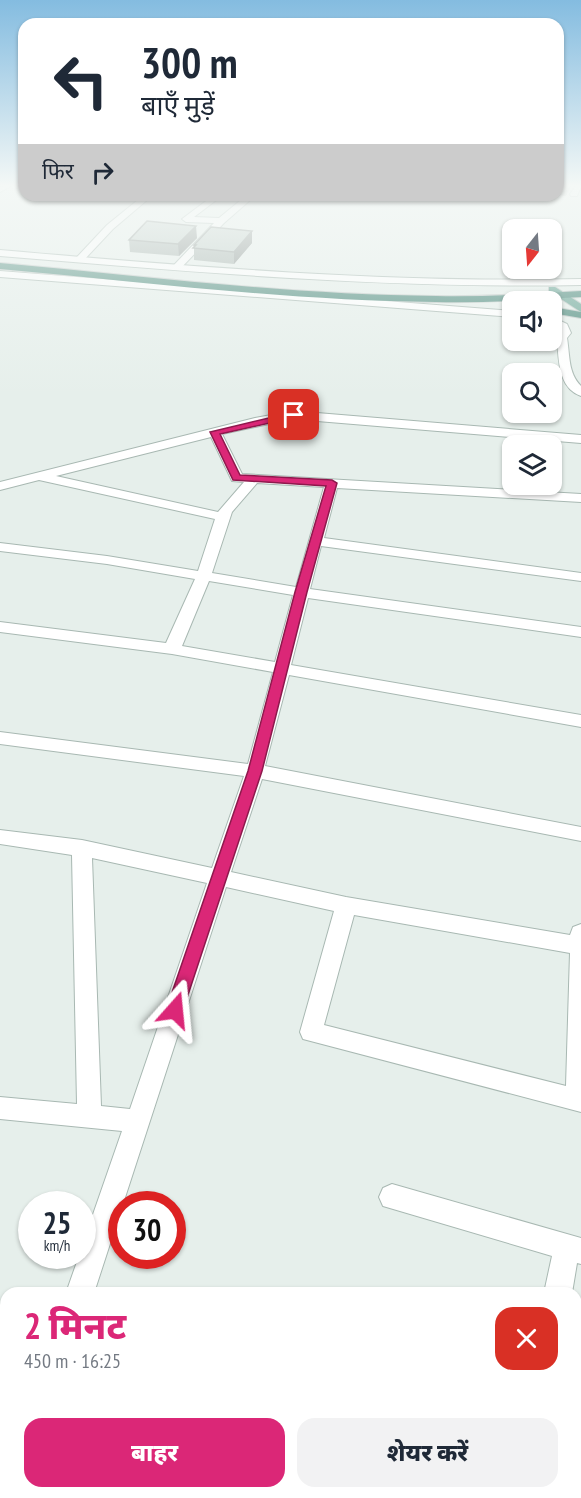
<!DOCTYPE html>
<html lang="hi">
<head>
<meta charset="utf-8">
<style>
  :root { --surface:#fff; --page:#f2f2f3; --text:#1f2937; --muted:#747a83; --accent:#db2777 }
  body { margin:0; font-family:"PT Sans Narrow","Noto Sans Devanagari",sans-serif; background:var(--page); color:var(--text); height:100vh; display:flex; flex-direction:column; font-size:22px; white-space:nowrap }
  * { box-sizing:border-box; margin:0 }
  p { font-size:20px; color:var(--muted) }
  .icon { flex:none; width:33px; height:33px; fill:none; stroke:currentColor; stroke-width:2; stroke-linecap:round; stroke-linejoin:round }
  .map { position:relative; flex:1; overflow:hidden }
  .drawer { position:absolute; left:0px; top:1287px; width:582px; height:212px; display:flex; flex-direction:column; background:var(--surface); border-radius:18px 18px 0 0; box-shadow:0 2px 4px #0004 }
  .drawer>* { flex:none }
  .guide { position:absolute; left:18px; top:18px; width:546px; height:183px; border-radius:18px; box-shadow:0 2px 4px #0004; background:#fff; color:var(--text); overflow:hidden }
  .needle { width:39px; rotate:197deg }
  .fabs { position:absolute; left:502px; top:219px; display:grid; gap:12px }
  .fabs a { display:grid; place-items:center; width:60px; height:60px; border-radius:12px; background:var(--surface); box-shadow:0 2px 4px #0004; font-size:30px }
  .speed { position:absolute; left:18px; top:1191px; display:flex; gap:12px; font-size:30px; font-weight:700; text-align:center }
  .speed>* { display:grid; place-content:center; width:78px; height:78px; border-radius:50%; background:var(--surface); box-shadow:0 2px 4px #0004; line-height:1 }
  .speed small { font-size:15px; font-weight:400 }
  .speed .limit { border:9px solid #d22; background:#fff; color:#111 }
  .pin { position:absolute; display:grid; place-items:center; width:51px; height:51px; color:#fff; margin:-26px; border-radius:12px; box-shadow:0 3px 9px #0006 }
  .me { position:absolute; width:66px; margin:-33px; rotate:18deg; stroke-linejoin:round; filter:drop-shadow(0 0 4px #0008) }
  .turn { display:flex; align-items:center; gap:21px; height:126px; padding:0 24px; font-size:27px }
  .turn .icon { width:78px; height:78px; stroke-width:2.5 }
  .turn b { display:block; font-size:42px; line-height:51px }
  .then { display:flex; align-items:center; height:57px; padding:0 24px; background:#0003; gap:12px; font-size:22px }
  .round { display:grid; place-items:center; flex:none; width:63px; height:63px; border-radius:18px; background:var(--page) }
  .overview { display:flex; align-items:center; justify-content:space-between; height:102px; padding:0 24px }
  h1 { font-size:36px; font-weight:800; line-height:45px; color:var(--accent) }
  .button { display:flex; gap:12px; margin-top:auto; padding:12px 24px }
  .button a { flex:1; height:69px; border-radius:18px; background:var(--accent); color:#fff; font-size:24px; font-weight:800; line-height:69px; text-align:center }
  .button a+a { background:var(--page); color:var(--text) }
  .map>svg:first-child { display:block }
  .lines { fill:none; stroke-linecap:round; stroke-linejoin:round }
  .minor-casing { stroke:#a8b8b2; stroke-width:2 }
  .tertiary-casing { stroke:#a8b8b2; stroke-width:2 }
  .primary-casing { stroke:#c2cac8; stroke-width:2 }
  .trunk-casing { stroke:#c2cac8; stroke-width:2 }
  .minor { fill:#fff; fill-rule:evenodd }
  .tertiary { fill:#fff; fill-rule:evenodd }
  .primary { fill:#6aa596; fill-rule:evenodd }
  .trunk { fill:#4c8a7c; fill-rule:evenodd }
  .wall { fill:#a1aea9 }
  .shaded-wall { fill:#838d89 }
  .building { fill:#bbcac4; stroke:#838d89; stroke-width:1.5 }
  .route { fill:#db2777; stroke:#8e194d; stroke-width:1.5 }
</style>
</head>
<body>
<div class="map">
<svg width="581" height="1498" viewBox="0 0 581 1498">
  <rect width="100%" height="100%" fill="#e6efeb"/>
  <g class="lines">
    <g class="minor-casing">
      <path id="minor" d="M 11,186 L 0,192 L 0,187 Z
        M 576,186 L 581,186 L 577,196 L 571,196 L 570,194 Z
        M 144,195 L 153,195 L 113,229 L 83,261 L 77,261 L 77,257 L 107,225 Z
        M 214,195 L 223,195 L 194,217 L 219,218 L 247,195 L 256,195 L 224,223 L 180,269 L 174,269 L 174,265 L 214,223 L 186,222 L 182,219 Z
        M 293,411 L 581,435 L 581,443 L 293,419 L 222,434 L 242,474 L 581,494 L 581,502 L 337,488 L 324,538 L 581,573 L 581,581 L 321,546 L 310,589 L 581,627 L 581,637 L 308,598 L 291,665 L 581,715 L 581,727 L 289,675 L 265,766 L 581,827 L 581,841 L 262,779 L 231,872 L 346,897 L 570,935 L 573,927 L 581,924 L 581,1112 L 303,1039 L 300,1032 L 334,911 L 226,887 L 94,1293 L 66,1293 L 79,1256 L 82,1256 L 82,1246 L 122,1131 L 0,1119 L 0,1097 L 77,1104 L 72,855 L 0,844 L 0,830 L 82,840 L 212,868 L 244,776 L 0,744 L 0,732 L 248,764 L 273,672 L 172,654 L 0,632 L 0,622 L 166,643 L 195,579 L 107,564 L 0,551 L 0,543 L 107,556 L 198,571 L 215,519 L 39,480 L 0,490 L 0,482 L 255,418 ZM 211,437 L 232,481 L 244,482 L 218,512 L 56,476 ZM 257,483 L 324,487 L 296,587 L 212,573 L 232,512 ZM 209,581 L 293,595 L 275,662 L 182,646 ZM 92,858 L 207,883 L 130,1109 L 101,1106 ZM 354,915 L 570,953 L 566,1086 L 324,1025 Z
        M 392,1184 L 581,1238 L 581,1264 L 577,1263 L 572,1293 L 544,1293 L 552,1256 L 383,1206 L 379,1197 L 383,1188 Z
        M 6,1480 L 6,1492 L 29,1492 L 28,1498 L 0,1498 L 0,1488 Z"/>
    </g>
    <g class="tertiary-casing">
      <path id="tertiary" d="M 0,250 C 194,267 386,283 581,279 L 581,285 C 386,289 194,272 0,256 Z
        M 0,271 L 513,311 L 513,317 L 0,277 Z
        M 552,317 L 567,324 L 571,333 L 567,338 C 570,356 568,373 581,386 L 581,396 C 558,388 559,360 557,340 L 552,338 L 552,332 L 561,333 L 558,328 L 552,324 Z"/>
    </g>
    <g class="primary-casing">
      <path id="primary" d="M 549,287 L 555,287 L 581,304 L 581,312 L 549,291 Z"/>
    </g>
    <g class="trunk-casing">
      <path id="trunk" d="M 0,263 C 145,276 290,295 436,296 C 484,297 533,294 581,291 L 581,297 C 533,300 484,303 436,302 C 290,301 145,282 0,269 Z
        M 552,307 L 581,312 L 581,318 L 552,313 Z"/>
    </g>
    <use href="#minor" class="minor"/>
    <use href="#tertiary" class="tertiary"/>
    <use href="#primary" class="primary"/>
    <use href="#trunk" class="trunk"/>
  </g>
  <path class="wall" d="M 558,186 L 571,186 L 566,196 L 558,195 Z
    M 197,238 L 179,256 L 130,252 L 129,240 Z
    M 252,243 L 234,264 L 194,260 L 194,245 Z"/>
  <path class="shaded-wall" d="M 196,226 L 197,238 L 179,256 L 178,244 Z
    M 252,231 L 252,243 L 234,264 L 234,252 Z"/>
  <path class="building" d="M 558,186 L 570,186 L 566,192 L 558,191 Z
    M 147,221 L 196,226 L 178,244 L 129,240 Z
    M 211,227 L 252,231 L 234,252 L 193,248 L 196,245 L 194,245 Z"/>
  <linearGradient id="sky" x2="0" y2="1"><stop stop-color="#84bce0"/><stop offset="0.47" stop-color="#f4f8f6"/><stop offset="1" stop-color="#f4f8f6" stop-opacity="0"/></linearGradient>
  <rect width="581" height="395" fill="url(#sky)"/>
  <path class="route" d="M 294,412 L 297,413 L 297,417 L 220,434 L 240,475 L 332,480 L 337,483 L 307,592 L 262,771 L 183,1010 L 181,1016 L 175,1018 L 169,1016 L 166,1010 L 248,771 L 295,592 L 326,486 L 233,480 L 210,432 Z"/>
</svg>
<div class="fabs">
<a><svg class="needle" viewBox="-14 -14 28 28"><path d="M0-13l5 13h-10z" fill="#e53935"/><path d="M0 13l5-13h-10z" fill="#747a83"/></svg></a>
<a><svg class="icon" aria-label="sound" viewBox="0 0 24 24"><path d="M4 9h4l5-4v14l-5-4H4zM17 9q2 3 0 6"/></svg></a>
<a><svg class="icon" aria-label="search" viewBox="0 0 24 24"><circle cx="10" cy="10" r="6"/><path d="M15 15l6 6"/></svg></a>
<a><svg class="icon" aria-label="layers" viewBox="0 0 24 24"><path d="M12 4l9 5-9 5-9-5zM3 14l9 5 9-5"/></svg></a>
</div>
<div class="speed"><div>25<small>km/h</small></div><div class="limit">30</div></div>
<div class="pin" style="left:294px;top:415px;background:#d93025"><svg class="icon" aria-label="arrive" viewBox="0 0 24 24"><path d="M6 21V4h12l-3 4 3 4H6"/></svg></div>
<svg class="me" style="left:175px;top:1010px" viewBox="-20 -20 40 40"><path d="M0-17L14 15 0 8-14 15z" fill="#db2777" stroke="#fff" stroke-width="4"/></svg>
<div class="guide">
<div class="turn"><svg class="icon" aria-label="left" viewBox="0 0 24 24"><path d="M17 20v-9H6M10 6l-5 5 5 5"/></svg><div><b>300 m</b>बाएँ मुड़ें</div></div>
<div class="then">फिर<svg class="icon" aria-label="right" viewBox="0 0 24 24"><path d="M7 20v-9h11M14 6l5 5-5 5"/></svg></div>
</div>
<section class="drawer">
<div class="overview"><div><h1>2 मिनट</h1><p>450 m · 16:25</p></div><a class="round" style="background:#d93025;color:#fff"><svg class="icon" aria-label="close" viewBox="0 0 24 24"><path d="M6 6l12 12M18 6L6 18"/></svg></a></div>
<div class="button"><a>बाहर</a><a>शेयर करें</a></div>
</section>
</div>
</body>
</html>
